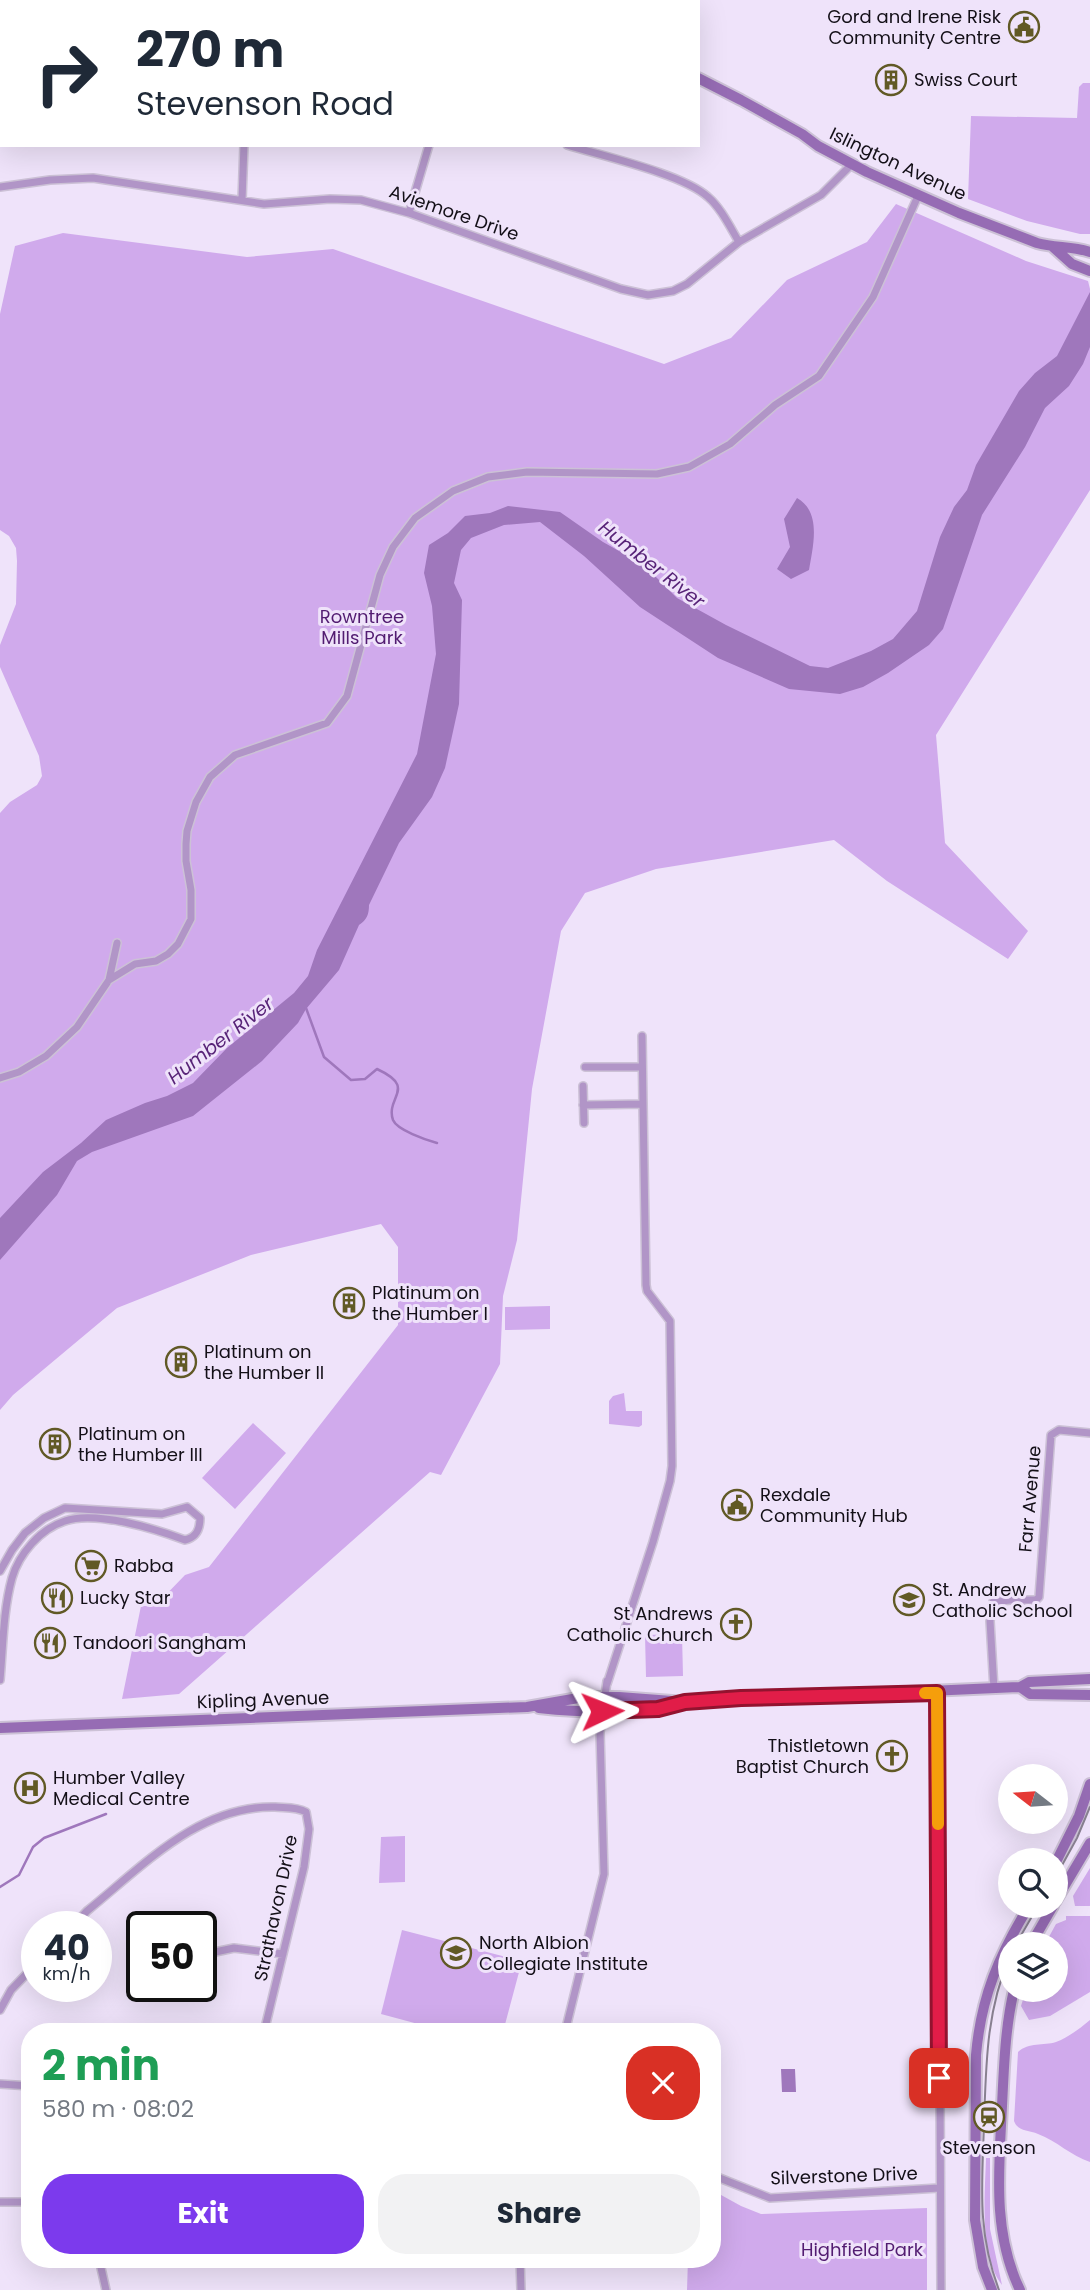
<!DOCTYPE html>
<html lang="en">
<head>
<meta charset="utf-8">
<style>
  :root { --surface:#fff; --page:#f2f2f3; --text:#1f2937; --muted:#747a83; --accent:#7c3aed }
  body { margin:0; font-family:Poppins,sans-serif; background:var(--page); color:var(--text); height:100vh; display:flex; flex-direction:column; font-size:26px; white-space:nowrap }
  * { box-sizing:border-box; margin:0 }
  p { font-size:23px; color:var(--muted) }
  .icon { flex:none; width:38px; height:38px; fill:none; stroke:currentColor; stroke-width:2; stroke-linecap:round; stroke-linejoin:round }
  .map { position:relative; flex:1; overflow:hidden }
  .sheet { position:absolute; left:21px; top:2023px; width:700px; height:245px; display:flex; flex-direction:column; background:var(--surface); border-radius:28px; box-shadow:0 7px 28px #0002 }
  .sheet>* { flex:none }
  .banner { position:absolute; left:0px; top:0px; width:700px; height:147px; box-shadow:0 7px 28px #0002; background:#fff; color:var(--text); overflow:hidden }
  .needle { width:46px; rotate:287deg }
  .tools { position:absolute; left:998px; top:1764px; display:grid; gap:14px }
  .tools a { display:grid; place-items:center; width:70px; height:70px; border-radius:50%; background:var(--surface); box-shadow:0 7px 28px #0002; font-size:35px }
  .speed { position:absolute; left:21px; top:1911px; display:flex; gap:14px; font-size:35px; font-weight:700; text-align:center }
  .speed>* { display:grid; place-content:center; width:91px; height:91px; border-radius:50%; background:var(--surface); box-shadow:0 7px 28px #0002; line-height:1 }
  .speed small { font-size:18px; font-weight:400 }
  .speed .limit { border:4px solid #111; border-radius:10px; background:#fff; color:#111 }
  .pin { position:absolute; display:grid; place-items:center; width:60px; height:60px; color:#fff; margin:-30px; border-radius:14px; box-shadow:0 4px 10px #0006 }
  .me { position:absolute; width:77px; margin:-38px; rotate:88deg; stroke-linejoin:round; filter:drop-shadow(0 0 5px #0008) }
  .turn { display:flex; align-items:center; gap:24px; height:147px; padding:0 21px; font-size:32px }
  .turn .icon { width:91px; height:91px; stroke-width:2.5 }
  .turn b { display:block; font-size:49px; line-height:60px }
  .round { display:grid; place-items:center; flex:none; width:74px; height:74px; border-radius:28px; background:var(--page) }
  .head { display:flex; align-items:center; justify-content:space-between; height:119px; padding:0 21px }
  h1 { font-size:42px; font-weight:700; line-height:52px; color:#1e9e55 }
  .primary-button { display:flex; gap:14px; margin-top:auto; padding:14px 21px }
  .primary-button a { flex:1; height:80px; border-radius:28px; background:var(--accent); color:#fff; font-size:28px; font-weight:700; line-height:80px; text-align:center }
  .primary-button a+a { background:var(--page); color:var(--text) }
  .map>svg:first-child { display:block }
  .green { fill:#d0aaec }
  .water { fill:#9f77bc }
  .lines { fill:none; stroke-linecap:round; stroke-linejoin:round }
  .stream { stroke:#9f77bc; stroke-width:2.5 }
  .minor-casing { stroke:#ccc1d6; stroke-width:10 }
  .secondary-casing { stroke:#ccc1d6; stroke-width:14 }
  .minor { stroke:#b195c7; stroke-width:7 }
  .secondary { stroke:#966cb4; stroke-width:10 }
  .tram { stroke:#888090; stroke-width:2 }
  .route-casing { stroke:#92132f; stroke-width:18 }
  .route { stroke:#e11d48; stroke-width:12 }
  .slow { stroke:#f59e0b; stroke-width:12 }
  .labels { text-anchor:middle; stroke-width:6; stroke-linejoin:round; paint-order:stroke }
  .poi-label { font-size:18px; fill:#130f17; stroke:#efe3fa; text-anchor:start }
  .street-label { font-size:18px; fill:#130f17; stroke:#efe3fa }
  .park-label { font-size:18px; fill:#521c71; stroke:#efe3fa }
  .water-label { font-size:19px; font-style:italic; fill:#582478; stroke:#efe3fa }
</style>
</head>
<body>
<div class="map">
<svg width="1090" height="2290" viewBox="0 0 1090 2290">
  <rect width="100%" height="100%" fill="#efe3fa"/>
  <path class="green" d="M 1083,83 L 1090,83 L 1090,234 L 1080,234 L 1027,221 L 968,199 L 971,116 L 1077,118 L 1079,87 Z
    M 896,204 L 1026,261 L 1088,281 L 1090,289 L 1090,490 L 936,735 L 945,843 L 1028,931 L 1008,959 L 887,881 L 834,840 L 656,869 L 585,893 L 561,931 L 532,1089 L 517,1240 L 503,1296 L 500,1364 L 441,1475 L 430,1472 L 179,1694 L 122,1699 L 141,1606 L 155,1606 L 185,1575 L 209,1567 L 398,1325 L 398,1247 L 381,1224 L 251,1255 L 117,1308 L 13,1395 L 0,1410 L 0,813 L 10,802 L 37,785 L 42,776 L 39,756 L 0,667 L 0,645 L 16,604 L 17,561 L 16,548 L 9,536 L 0,530 L 0,314 L 15,246 L 63,233 L 247,257 L 333,249 L 664,364 L 731,338 L 787,280 L 867,242 Z
    M 550,1306 L 550,1329 L 505,1330 L 505,1307 Z
    M 624,1393 L 626,1411 L 642,1411 L 642,1425 L 639,1427 L 609,1424 L 609,1401 L 613,1396 Z
    M 253,1423 L 286,1453 L 235,1509 L 202,1478 Z
    M 682,1634 L 683,1676 L 646,1677 L 645,1635 Z
    M 405,1836 L 405,1882 L 379,1883 L 381,1837 Z
    M 1090,1868 L 1090,1906 L 1075,1906 L 1073,1896 Z
    M 1066,1916 L 1090,1916 L 1090,1992 L 1050,2016 L 1029,2020 L 1021,2006 L 1026,1990 L 1055,1990 L 1055,1944 L 1045,1944 L 1056,1924 L 1066,1920 Z
    M 402,1930 L 522,1961 L 503,2032 L 448,2032 L 381,2014 Z
    M 1090,2020 L 1090,2162 C 1071,2156 1057,2141 1038,2134 C 1029,2130 1018,2132 1014,2121 L 1018,2052 C 1029,2042 1043,2046 1056,2042 C 1069,2037 1079,2029 1090,2020 Z
    M 986,2158 L 990,2158 L 990,2229 L 1002,2285 C 979,2256 985,2194 986,2158 Z
    M 712,2190 L 741,2206 L 761,2214 L 927,2208 L 927,2290 L 687,2290 L 688,2259 L 712,2259 Z"/>
  <path class="water" d="M 1090,292 L 1090,347 L 1083,364 L 1069,386 L 1045,408 L 1025,447 L 982,515 L 943,629 L 929,645 L 888,673 L 863,687 L 840,694 L 789,689 L 718,658 L 640,607 L 584,556 L 540,522 L 504,525 L 471,538 L 461,550 L 454,583 L 462,600 L 459,704 L 445,768 L 432,797 L 399,843 L 369,905 C 369,914 367,920 359,925 L 339,970 L 306,1009 L 298,1023 L 262,1061 L 193,1116 L 92,1152 L 77,1161 L 57,1195 L 0,1260 L 0,1218 L 43,1172 L 81,1143 L 106,1120 L 145,1103 L 167,1096 L 193,1083 L 227,1048 L 294,993 L 308,976 L 317,950 L 417,754 L 436,654 L 432,606 L 424,573 L 429,545 L 448,533 L 465,516 L 490,513 L 508,506 L 560,512 L 603,542 L 644,565 L 677,598 L 726,625 L 810,666 L 828,668 L 871,651 L 893,639 L 917,611 L 940,537 L 954,507 L 967,490 L 976,465 L 1019,391 L 1035,373 L 1057,356 Z
    M 797,498 C 822,512 813,546 809,570 L 791,579 L 777,569 L 790,547 L 784,519 Z
    M 781,2069 L 795,2069 L 796,2092 L 782,2092 Z"/>
  <g class="lines">
    <path class="stream" d="M 306,1008 L 324,1057 L 351,1080 L 365,1079 L 377,1069 C 418,1088 385,1097 393,1120 C 397,1130 426,1140 437,1143
      M 0,1887 L 19,1875 L 33,1847 L 44,1838 L 106,1814"/>
    <g class="minor-casing">
      <path id="minor" d="M 0,114 L 2,112
        M 567,145 C 602,156 683,174 708,197 C 721,208 730,227 739,242
        M 0,187 L 50,180 L 93,178 L 264,204 L 330,199 L 361,200 L 409,213 L 621,289 L 648,295 L 673,291 L 687,284 L 739,242 L 821,195 L 852,164
        M 242,200 L 244,145
        M 409,213 L 429,145
        M 109,980 L 117,943
        M 642,1036 L 643,1104
        M 585,1067 L 642,1067
        M 0,1078 L 19,1072 L 46,1056 L 77,1027 L 109,980 L 135,964 L 156,961 L 168,954 L 178,944 L 191,919 L 191,890 L 186,861 L 186,844 L 187,831 L 196,802 L 210,777 L 235,755 L 327,723 L 347,696 L 380,575 L 393,547 L 415,518 L 453,491 L 488,477 L 527,472 L 657,474 L 689,467 L 730,444 L 775,405 L 819,376 L 873,297 L 918,196
        M 583,1086 L 584,1123
        M 583,1105 L 643,1104 L 646,1285 L 647,1291 L 670,1321 L 672,1466 L 670,1481 L 653,1542 L 607,1684
        M 0,1571 L 12,1550 L 25,1533 L 44,1518 L 65,1508 L 162,1514 L 187,1507 L 200,1518 C 200,1529 197,1537 185,1540 C 156,1529 95,1510 65,1521 C 40,1529 19,1554 12,1578 C 3,1611 3,1646 0,1680
        M 994,1689 L 990,1621 L 993,1602 L 1010,1600 L 1036,1600 L 1039,1597 L 1051,1435 L 1059,1430 L 1090,1433
        M 938,1693 L 941,2290
        M 72,1927 L 87,1911 C 143,1866 199,1805 275,1807 C 286,1808 297,1807 306,1812 L 309,1829 L 304,1867 L 264,2032
        M 201,1955 L 234,1948 L 283,1954
        M 162,1992 L 166,1986
        M 0,2010 L 11,1990 L 37,1963
        M 565,2032 L 604,1874 L 600,1732 L 607,1681
        M 0,2084 L 30,2086
        M 712,2175 L 770,2198 L 939,2188
        M 0,2202 L 30,2202
        M 99,2259 L 106,2290
        M 520,2259 L 521,2290"/>
    </g>
    <g class="secondary-casing">
      <path id="secondary" d="M 336,0 L 347,2
        M 698,78 L 741,100 L 802,134 L 818,146 L 867,172 L 959,213 L 1037,243 C 1055,248 1073,246 1090,252
        M 1053,247 L 1072,264 L 1090,271
        M 1020,1687 L 1030,1694 L 1090,1695
        M 539,1708 C 585,1713 635,1715 679,1703
        M 0,1728 L 498,1708 L 527,1707 L 584,1697 L 619,1697 L 685,1702 L 1020,1687 L 1029,1682 L 1090,1679
        M 1055,1864 L 1079,1816 L 1090,1784
        M 1055,1902 L 1090,1843
        M 1031,1944 L 1053,1906
        M 1014,1990 C 1005,2028 1004,2067 1002,2106 C 999,2169 992,2232 1020,2290
        M 992,2290 L 983,2267 L 975,2220 L 976,2055 C 981,1997 999,1955 1029,1906"/>
    </g>
    <use href="#minor" class="minor"/>
    <use href="#secondary" class="secondary"/>
    <path class="tram" d="M 1055,1878 L 1077,1838 L 1090,1807
      M 1016,1944 L 1038,1906
      M 999,2290 C 977,2232 982,2186 984,2125 C 986,2066 986,2011 1010,1956"/>
  </g>
  <g class="lines">
    <g class="route-casing">
      <path id="route" d="M 602,1711 L 658,1709 L 685,1702 L 741,1698 L 937,1693 L 939,2078"/>
    </g>
    <use href="#route" class="route"/>
    <path class="slow" d="M 925,1693 L 937,1693 L 938,1824"/>
  </g>
  <defs>
    <g id="civic-ring" transform="scale(1.575)"><circle r="9.5" fill="#efe3fa" stroke="#615925" stroke-width="1.5"/><path d="M-.6-6.5H3V-4.5H.6V-3L4-1V1h2V6H-6V1h2V-1L-.6-3ZM-1.2 2.5V6h2.4V2.5Z" fill="#615925"/></g>
    <g id="building-ring" transform="scale(1.575)"><circle r="9.5" fill="#efe3fa" stroke="#615925" stroke-width="1.5"/><path d="M-4-6H4V6H1V3H-1V6H-4ZM-2.5-4.3h1.7v1.8h-1.7ZM.8-4.3h1.7v1.8H.8ZM-2.5-1h1.7V.8h-1.7ZM.8-1h1.7V.8H.8Z" fill="#615925"/></g>
    <g id="supermarket-ring" transform="scale(1.575)"><circle r="9.5" fill="#efe3fa" stroke="#615925" stroke-width="1.5"/><path d="M-6-5.5h2.5l.6 2H6L4.5 2H-2.5L-4.4-4H-6ZM-1.5 3.2a1.3 1.3 0 1 0 .1 0ZM3 3.2a1.3 1.3 0 1 0 .1 0Z" fill="#615925"/></g>
    <g id="restaurant-ring" transform="scale(1.575)"><circle r="9.5" fill="#efe3fa" stroke="#615925" stroke-width="1.5"/><path d="M-5-6h1v4h1v-4h1v4h1v-4h1v5L-1.5 .5V6h-2V.5L-5-1ZM5-6V6H3V1.5H1.5Q1.5-4 5-6Z" fill="#615925"/></g>
    <g id="school-ring" transform="scale(1.575)"><circle r="9.5" fill="#efe3fa" stroke="#615925" stroke-width="1.5"/><path d="M0-5L7-2L0 1L-7-2ZM-4 1L0 2.5L4 1V4Q0 6-4 4Z" fill="#615925"/></g>
    <g id="church-ring" transform="scale(1.575)"><circle r="9.5" fill="#efe3fa" stroke="#615925" stroke-width="1.5"/><path d="M-1.2-6h2.4v3.5h3.3v2.4h-3.3V6h-2.4V-.1h-3.3v-2.4h3.3Z" fill="#615925"/></g>
    <g id="hospital-ring" transform="scale(1.575)"><circle r="9.5" fill="#efe3fa" stroke="#615925" stroke-width="1.5"/><path d="M-5-5h3v3.5h4V-5h3V5h-3V1.5h-4V5h-3Z" fill="#615925"/></g>
    <g id="station-ring" transform="scale(1.575)"><circle r="9.5" fill="#efe3fa" stroke="#615925" stroke-width="1.5"/><path d="M-3-6H3Q5-6 5-4V2Q5 4 3 4L4.5 6H3L1.5 4h-3L-3 6H-4.5L-3 4Q-5 4-5 2V-4Q-5-6-3-6ZM-3.5-4v3h7v-3ZM-3.5 1v1.5H-2V1ZM2 1v1.5H3.5V1Z" fill="#615925"/></g>
  </defs>
  <g fill-rule="evenodd">
    <use href="#civic-ring" x="1024" y="27"/>
    <use href="#building-ring" x="891" y="80"/>
    <use href="#building-ring" x="349" y="1303"/>
    <use href="#building-ring" x="181" y="1362"/>
    <use href="#building-ring" x="55" y="1444"/>
    <use href="#civic-ring" x="737" y="1505"/>
    <use href="#supermarket-ring" x="91" y="1566"/>
    <use href="#restaurant-ring" x="57" y="1598"/>
    <use href="#school-ring" x="909" y="1600"/>
    <use href="#church-ring" x="736" y="1624"/>
    <use href="#restaurant-ring" x="50" y="1643"/>
    <use href="#church-ring" x="892" y="1756"/>
    <use href="#hospital-ring" x="30" y="1788"/>
    <use href="#school-ring" x="456" y="1953"/>
    <use href="#station-ring" x="989" y="2117"/>
  </g>
  <g class="labels">
    <g class="poi-label">
      <text x="1001" y="23" text-anchor="end">Gord and Irene Risk<tspan x="1001" dy="21">Community Centre</tspan></text>
      <text x="914" y="86">Swiss Court</text>
      <text x="372" y="1299">Platinum on<tspan x="372" dy="21">the Humber I</tspan></text>
      <text x="204" y="1358">Platinum on<tspan x="204" dy="21">the Humber II</tspan></text>
      <text x="78" y="1440">Platinum on<tspan x="78" dy="21">the Humber III</tspan></text>
      <text x="760" y="1501">Rexdale<tspan x="760" dy="21">Community Hub</tspan></text>
      <text x="114" y="1572">Rabba</text>
      <text x="932" y="1596">St. Andrew<tspan x="932" dy="21">Catholic School</tspan></text>
      <text x="80" y="1604">Lucky Star</text>
      <text x="713" y="1620" text-anchor="end">St Andrews<tspan x="713" dy="21">Catholic Church</tspan></text>
      <text x="73" y="1649">Tandoori Sangham</text>
      <text x="869" y="1752" text-anchor="end">Thistletown<tspan x="869" dy="21">Baptist Church</tspan></text>
      <text x="53" y="1784">Humber Valley<tspan x="53" dy="21">Medical Centre</tspan></text>
      <text x="479" y="1949">North Albion<tspan x="479" dy="21">Collegiate Institute</tspan></text>
      <text x="989" y="2154" text-anchor="middle">Stevenson</text>
    </g>
    <g class="street-label">
      <text transform="translate(898 164) rotate(25)" y="6">Islington Avenue</text>
      <text transform="translate(454 213) rotate(19)" y="6">Aviemore Drive</text>
      <text transform="translate(1030 1499) rotate(-85)" y="6">Farr Avenue</text>
      <text transform="translate(263 1700) rotate(-2)" y="6">Kipling Avenue</text>
      <text transform="translate(276 1908) rotate(-78)" y="6">Strathavon Drive</text>
      <text transform="translate(844 2176) rotate(-2)" y="6">Silverstone Drive</text>
    </g>
    <g class="park-label">
      <text x="362" y="623">Rowntree<tspan x="362" dy="21">Mills Park</tspan></text>
      <text x="862" y="2256">Highfield Park</text>
    </g>
    <g class="water-label">
      <text transform="translate(652 564) rotate(38)" y="7">Humber River</text>
      <text transform="translate(220 1040) rotate(-38)" y="7">Humber River</text>
    </g>
  </g>
</svg>
<div class="tools">
<a><svg class="needle" viewBox="-14 -14 28 28"><path d="M0-13l5 13h-10z" fill="#e53935"/><path d="M0 13l5-13h-10z" fill="#747a83"/></svg></a>
<a><svg class="icon" aria-label="search" viewBox="0 0 24 24"><circle cx="10" cy="10" r="6"/><path d="M15 15l6 6"/></svg></a>
<a><svg class="icon" aria-label="layers" viewBox="0 0 24 24"><path d="M12 4l9 5-9 5-9-5zM3 14l9 5 9-5"/></svg></a>
</div>
<div class="speed"><div>40<small>km/h</small></div><div class="limit">50</div></div>
<div class="pin" style="left:939px;top:2078px;background:#d93025"><svg class="icon" aria-label="arrive" viewBox="0 0 24 24"><path d="M6 21V4h12l-3 4 3 4H6"/></svg></div>
<svg class="me" style="left:602px;top:1711px" viewBox="-20 -20 40 40"><path d="M0-17L14 15 0 8-14 15z" fill="#e11d48" stroke="#fff" stroke-width="4"/></svg>
<div class="banner">
<div class="turn"><svg class="icon" aria-label="right" viewBox="0 0 24 24"><path d="M7 20v-9h11M14 6l5 5-5 5"/></svg><div><b>270 m</b>Stevenson Road</div></div>
</div>
<section class="sheet">
<div class="head"><div><h1>2 min</h1><p>580 m · 08:02</p></div><a class="round" style="background:#d93025;color:#fff"><svg class="icon" aria-label="close" viewBox="0 0 24 24"><path d="M6 6l12 12M18 6L6 18"/></svg></a></div>
<div class="primary-button"><a>Exit</a><a>Share</a></div>
</section>
</div>
</body>
</html>
